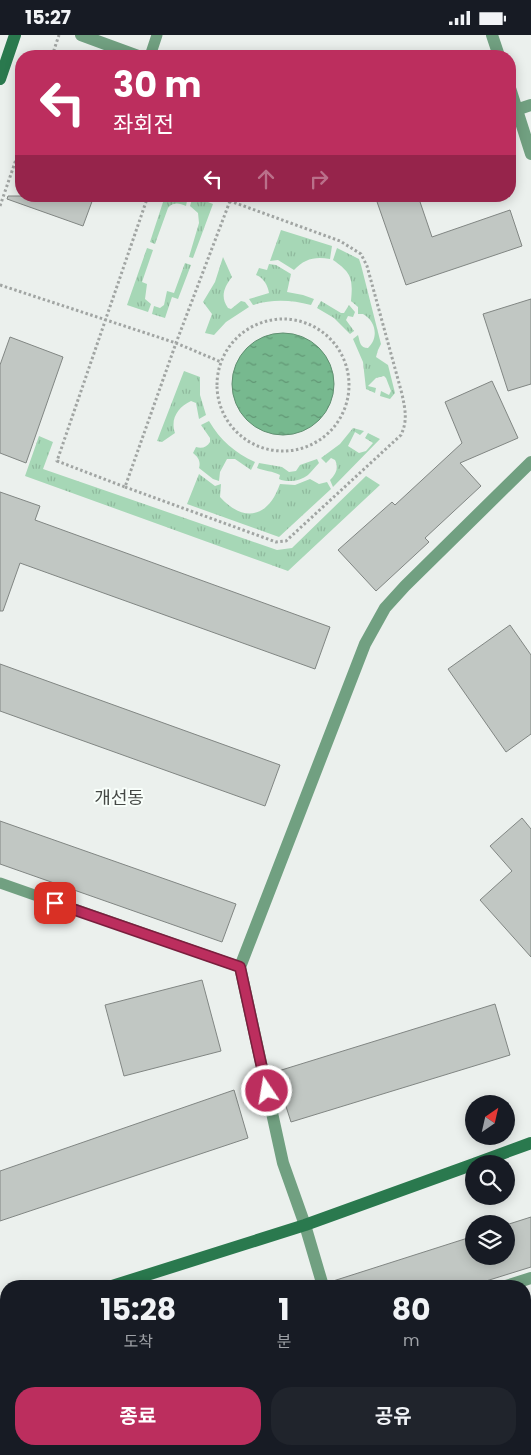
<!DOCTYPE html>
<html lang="ko">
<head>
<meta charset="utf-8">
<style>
  :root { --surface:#171b24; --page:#20242c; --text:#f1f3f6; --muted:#9ea1a6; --accent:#bc2e5e }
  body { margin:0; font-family:Poppins,"Noto Sans KR",sans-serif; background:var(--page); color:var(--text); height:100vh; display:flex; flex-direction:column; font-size:19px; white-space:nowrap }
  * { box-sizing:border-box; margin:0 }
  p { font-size:16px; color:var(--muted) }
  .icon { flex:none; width:28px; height:28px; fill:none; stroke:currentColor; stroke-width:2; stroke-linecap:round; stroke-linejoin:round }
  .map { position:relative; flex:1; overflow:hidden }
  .panel { position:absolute; left:0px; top:1245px; width:531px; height:175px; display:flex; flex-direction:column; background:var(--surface); border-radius:20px 20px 0 0; box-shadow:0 2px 12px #0003 }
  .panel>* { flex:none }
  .guide { position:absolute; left:15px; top:15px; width:501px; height:152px; border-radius:20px; box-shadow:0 2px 12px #0003; background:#bc2e5e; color:#fff; overflow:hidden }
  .needle { width:32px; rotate:34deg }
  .controls { position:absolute; left:465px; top:1060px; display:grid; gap:10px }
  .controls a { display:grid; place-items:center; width:50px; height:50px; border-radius:50%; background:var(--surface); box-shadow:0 2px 12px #0003; font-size:25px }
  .pin { position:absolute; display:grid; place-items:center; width:42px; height:42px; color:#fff; margin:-21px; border-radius:10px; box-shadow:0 2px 8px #0006 }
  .me { position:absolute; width:55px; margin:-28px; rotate:348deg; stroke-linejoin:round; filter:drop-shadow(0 0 4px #0008) }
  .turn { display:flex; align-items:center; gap:18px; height:105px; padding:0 15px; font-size:22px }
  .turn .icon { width:65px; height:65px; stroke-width:2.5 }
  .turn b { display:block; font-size:35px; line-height:42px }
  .lanes { display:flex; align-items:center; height:48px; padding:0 15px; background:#0003; justify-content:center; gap:25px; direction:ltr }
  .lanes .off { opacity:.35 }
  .eta { display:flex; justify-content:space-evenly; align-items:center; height:85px; text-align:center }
  .eta b { font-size:30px; font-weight:700; line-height:35px }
  .button { display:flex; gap:10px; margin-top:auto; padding:10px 15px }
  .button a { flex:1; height:58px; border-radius:20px; background:var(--accent); color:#fff; font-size:20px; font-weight:700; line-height:58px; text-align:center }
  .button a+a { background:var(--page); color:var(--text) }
  .status { display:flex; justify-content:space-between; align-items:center; height:35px; padding:0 25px; background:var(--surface); direction:ltr }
  .status svg { height:14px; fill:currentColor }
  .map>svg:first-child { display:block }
  .grass { fill:url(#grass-tufts) }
  .water { fill:url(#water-ripples); stroke:#608f71 }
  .building { fill:#c1c7c3; stroke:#818683 }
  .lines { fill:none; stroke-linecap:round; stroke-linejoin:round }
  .path { stroke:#a1a5a3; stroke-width:3; stroke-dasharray:2.5 2.5; stroke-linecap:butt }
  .service { stroke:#71a081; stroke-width:11 }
  .minor { stroke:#71a081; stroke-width:12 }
  .secondary { stroke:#2a794e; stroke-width:12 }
  .route-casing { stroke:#7a1e3d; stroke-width:12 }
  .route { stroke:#bc2e5e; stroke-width:9 }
  .labels { text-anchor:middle; stroke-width:4; stroke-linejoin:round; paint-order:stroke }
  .quarter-label { font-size:18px; fill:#444845; stroke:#f8fefa }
</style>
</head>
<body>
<div class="status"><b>15:27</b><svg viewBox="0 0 49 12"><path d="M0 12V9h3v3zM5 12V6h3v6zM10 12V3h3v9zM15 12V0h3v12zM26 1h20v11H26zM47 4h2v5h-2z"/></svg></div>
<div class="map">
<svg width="531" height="1420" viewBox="0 0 531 1420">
  <defs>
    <pattern id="grass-tufts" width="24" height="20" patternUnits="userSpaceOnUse" patternTransform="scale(1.25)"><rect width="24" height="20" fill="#a6d7b6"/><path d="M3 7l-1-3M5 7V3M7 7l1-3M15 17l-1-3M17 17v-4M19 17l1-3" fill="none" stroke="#8fb99d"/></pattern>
    <pattern id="water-ripples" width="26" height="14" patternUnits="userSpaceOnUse" patternTransform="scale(1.25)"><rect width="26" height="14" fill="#77b98f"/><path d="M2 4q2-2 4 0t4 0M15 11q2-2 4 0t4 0" fill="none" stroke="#629775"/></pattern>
  </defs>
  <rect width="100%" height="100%" fill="#ebf0ed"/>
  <path class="grass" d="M 165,161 L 188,161 L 186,171 C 179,168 173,167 168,173 L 155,209 L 150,207 Z
    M 193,161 L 213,169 L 193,223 L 189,222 L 199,188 L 198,178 L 190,171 Z
    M 281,195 L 332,211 L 330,224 C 315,221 304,224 294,235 L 278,225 L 270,226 Z
    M 147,213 L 153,215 L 142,247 L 147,249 L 145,264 L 151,269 L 148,277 L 127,270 Z
    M 337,213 L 359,224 L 361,230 L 381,309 L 378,315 L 376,322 L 388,330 L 395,358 L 390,364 L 380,361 L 381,356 L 389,360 L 391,356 L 386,343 L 384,341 L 376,343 L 368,351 L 376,353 L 375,358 L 366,354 L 363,327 L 353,304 L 358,300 C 360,307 360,313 368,313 C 379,303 376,286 363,279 L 358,279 L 358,272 L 351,266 C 353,244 352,238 333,225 Z
    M 223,222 L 232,242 C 224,252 220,262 228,273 L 231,274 L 241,266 L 245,267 L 249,272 L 226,287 L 214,300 L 205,298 L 212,279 L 203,267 L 215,247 Z
    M 185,228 L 191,230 L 178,264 L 172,262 L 165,283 L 152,279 L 154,271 L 160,273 L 164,270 L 167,256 L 174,258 Z
    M 269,229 L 276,230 L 291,239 L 287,257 L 303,260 L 314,264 L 311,270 C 291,265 273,264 253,270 L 249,264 L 269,258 C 268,251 264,243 256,240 L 259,233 L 267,235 Z
    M 321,266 L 341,278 L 344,278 L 349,270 L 355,277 L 353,282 L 348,281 L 346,285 L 354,296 L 350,299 L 334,283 L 317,273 Z
    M 184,336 L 200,342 L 200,360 L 206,380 L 199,384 L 196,368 L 191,366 C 178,372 170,384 175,398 L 162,407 L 157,406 Z
    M 209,386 C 220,405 235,418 255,427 L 251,435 L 235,424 L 227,424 L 220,437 L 219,446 L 213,444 L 199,433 C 201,426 198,422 193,418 L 196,412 C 202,414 207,412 210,407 L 210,403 L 201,390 Z
    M 353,393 L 364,396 L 360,400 L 355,397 L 348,411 L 359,418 L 366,416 L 373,408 L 365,403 L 368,398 L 380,404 L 333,452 L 330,445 C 336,439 339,433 335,425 L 331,423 L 326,428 L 321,423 L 340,409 Z
    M 39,401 L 53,407 L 43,434 L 277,515 L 292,513 L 366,441 L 380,450 L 288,536 L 25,441 Z
    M 317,424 L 319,428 C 315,432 311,437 308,440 C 301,446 287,448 279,444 L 280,440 C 273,436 264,436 257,433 L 259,428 L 282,432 L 289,437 L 296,436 L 300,430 Z
    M 199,439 L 215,451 L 221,449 L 220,462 C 244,488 268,483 280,449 L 295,450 L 310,444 L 319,449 L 327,447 L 331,454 L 279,502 L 187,469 Z"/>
  <path class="water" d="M232 349a51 51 0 1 1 102 0a51 51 0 1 1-102 0Z"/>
  <path class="building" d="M 8,161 L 94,161 L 83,191 L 7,164 Z
    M 375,161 L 418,161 L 432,202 L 510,175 L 522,211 L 406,250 Z
    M 531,264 L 531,349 L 508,356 L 483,279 Z
    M 10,302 L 63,322 L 26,428 L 0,418 L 0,330 Z
    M 492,346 L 518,403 L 460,428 L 481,451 L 425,503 L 429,507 L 376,556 L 338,515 L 392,467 L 395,470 L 462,408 L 445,367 Z
    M 0,457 L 40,471 L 35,485 L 330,592 L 315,634 L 20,528 L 3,576 L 0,576 Z
    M 510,590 L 531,620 L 531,699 L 506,717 L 448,634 Z
    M 0,629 L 280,730 L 265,771 L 0,676 Z
    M 522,783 L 531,794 L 531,922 L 480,865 L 512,836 L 490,811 Z
    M 0,786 L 236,869 L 222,907 L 0,829 Z
    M 202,945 L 221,1016 L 124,1041 L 105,970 Z
    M 495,969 L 510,1020 L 291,1087 L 275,1037 Z
    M 234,1055 L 248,1103 L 0,1186 L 0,1136 Z
    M 531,1182 L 531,1232 L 470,1251 L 331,1251 L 330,1247 L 474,1201 L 474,1221 L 506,1221 L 506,1190 Z"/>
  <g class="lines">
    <path class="path" d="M 52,21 L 59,0
      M 148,161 L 57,426 L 125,452 L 176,308 L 230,166 L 217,161
      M 0,171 L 21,110
      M 0,250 L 176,308 L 221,327
      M217 350a66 66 0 1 1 132 0a66 66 0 1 1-132 0Z
      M 125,452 L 276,507 L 286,506 L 401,400 C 408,385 405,374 402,359 L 367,231 L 361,219 L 340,206 L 230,166"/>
    <path class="service" d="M 150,21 L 157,0
      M 0,848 L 240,932"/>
    <path class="minor" d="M 81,0 L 138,21
      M 492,0 L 499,21
      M 510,53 L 531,119
      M 510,77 L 531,70
      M 323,1251 L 305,1190 L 283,1128 L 240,932 L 365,609 L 385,573 L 405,551 L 531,427
      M 506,1251 L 531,1243
      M 305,1420 L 307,1414"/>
    <path class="secondary" d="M 0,44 L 15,0
      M 474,1129 L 531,1108
      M 112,1251 L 305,1190 L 474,1129
      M 0,1286 L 6,1285"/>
  </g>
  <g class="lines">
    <g class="route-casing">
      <path id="route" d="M 55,868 L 240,932 L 267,1056"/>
    </g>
    <use href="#route" class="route"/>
  </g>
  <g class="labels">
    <g class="quarter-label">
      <text x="119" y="769">개선동</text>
    </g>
  </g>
</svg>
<div class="controls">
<a><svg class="needle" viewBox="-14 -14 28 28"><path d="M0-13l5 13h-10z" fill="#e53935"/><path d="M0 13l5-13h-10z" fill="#9ea1a6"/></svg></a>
<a><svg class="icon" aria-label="search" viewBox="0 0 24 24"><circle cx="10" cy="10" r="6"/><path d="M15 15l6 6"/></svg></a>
<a><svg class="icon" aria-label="layers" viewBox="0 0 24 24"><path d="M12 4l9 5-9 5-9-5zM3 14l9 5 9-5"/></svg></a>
</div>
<div class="pin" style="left:55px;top:868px;background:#d93025"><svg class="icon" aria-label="arrive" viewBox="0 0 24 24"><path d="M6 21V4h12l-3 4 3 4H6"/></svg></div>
<svg class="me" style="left:267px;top:1056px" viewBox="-20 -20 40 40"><circle r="17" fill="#bc2e5e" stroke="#fff" stroke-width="3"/><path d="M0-11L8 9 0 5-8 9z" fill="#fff"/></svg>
<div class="guide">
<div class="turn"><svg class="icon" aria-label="left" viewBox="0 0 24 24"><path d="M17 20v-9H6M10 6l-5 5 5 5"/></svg><div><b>30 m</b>좌회전</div></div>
<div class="lanes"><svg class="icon" aria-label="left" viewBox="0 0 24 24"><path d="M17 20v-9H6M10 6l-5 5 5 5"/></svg><svg class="icon off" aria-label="ahead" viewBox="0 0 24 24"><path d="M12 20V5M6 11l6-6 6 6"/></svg><svg class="icon off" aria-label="right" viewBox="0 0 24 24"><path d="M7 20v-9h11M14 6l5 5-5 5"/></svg></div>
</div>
<section class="panel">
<div class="eta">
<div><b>15:28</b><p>도착</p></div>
<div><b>1</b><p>분</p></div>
<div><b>80</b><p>m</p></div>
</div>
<div class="button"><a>종료</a><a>공유</a></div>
</section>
</div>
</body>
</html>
